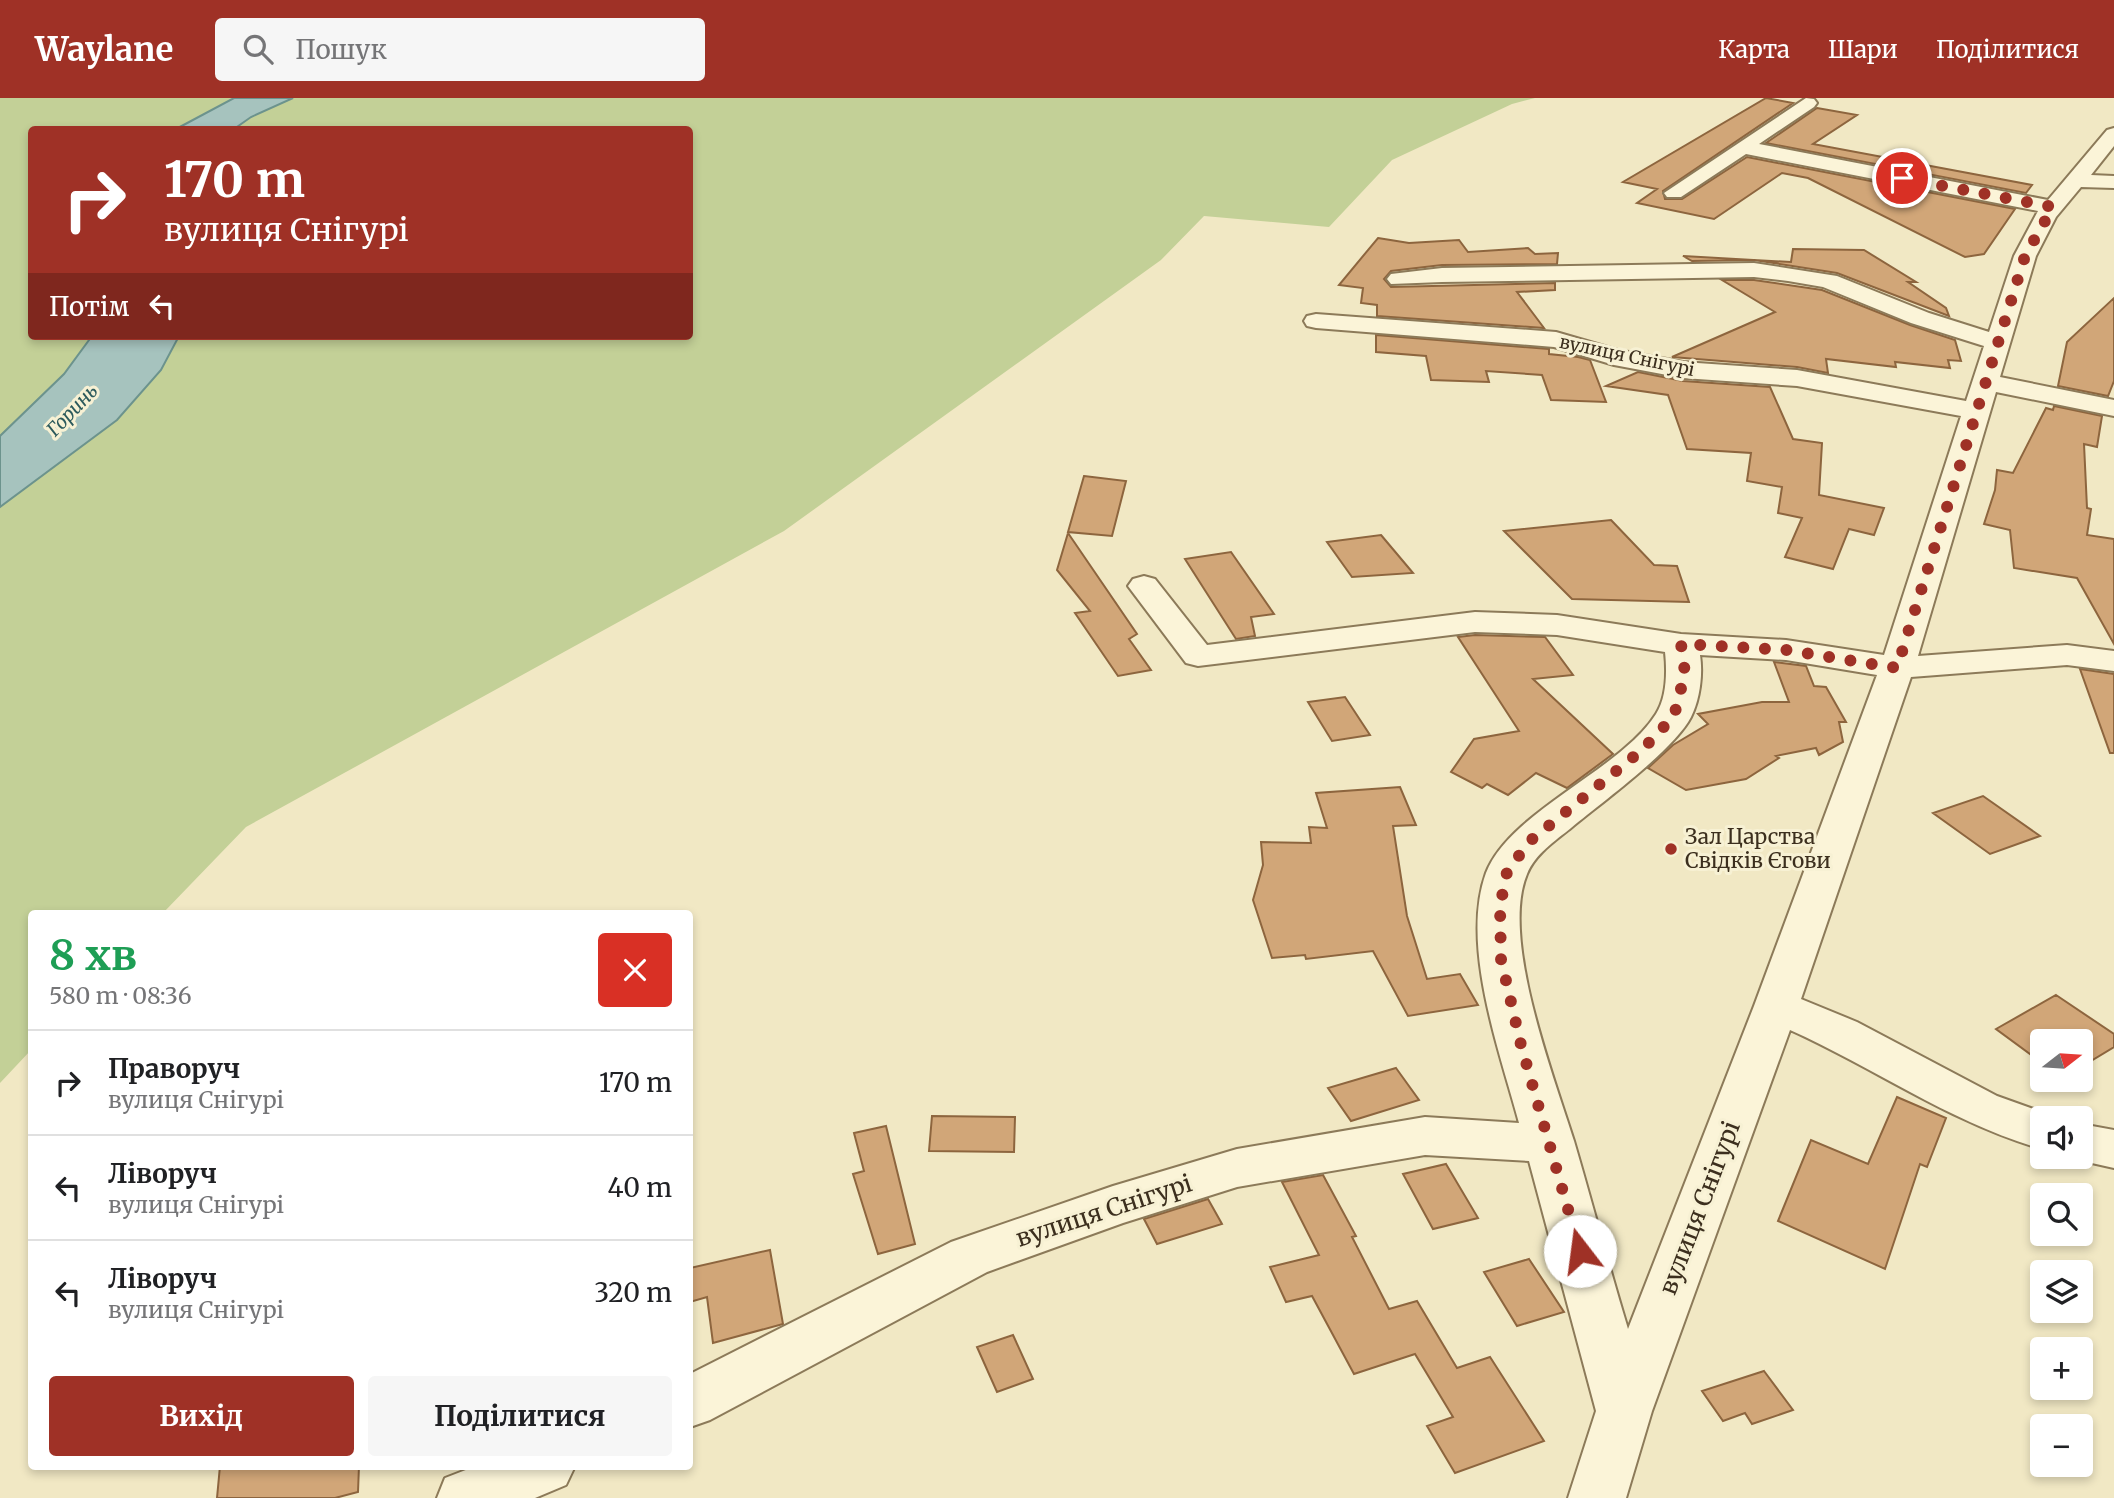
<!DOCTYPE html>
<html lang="uk">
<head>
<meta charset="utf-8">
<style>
  :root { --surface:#fff; --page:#f6f6f6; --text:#202124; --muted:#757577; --line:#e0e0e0; --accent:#9f3126 }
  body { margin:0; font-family:Merriweather,serif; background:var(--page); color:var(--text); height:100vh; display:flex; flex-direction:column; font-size:26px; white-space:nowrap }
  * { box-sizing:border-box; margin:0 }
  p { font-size:23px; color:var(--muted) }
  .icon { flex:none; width:38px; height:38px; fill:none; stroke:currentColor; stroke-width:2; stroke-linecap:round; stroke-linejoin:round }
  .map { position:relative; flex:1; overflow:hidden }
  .side { position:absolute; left:28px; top:812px; width:665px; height:560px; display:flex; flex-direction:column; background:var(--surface); border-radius:7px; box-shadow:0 4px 10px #0003 }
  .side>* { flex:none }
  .top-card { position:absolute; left:28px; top:28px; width:665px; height:214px; border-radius:7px; box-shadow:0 4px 10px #0003; background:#9f3126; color:#fff; overflow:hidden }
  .needle { width:46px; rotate:73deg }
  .buttons { position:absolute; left:2030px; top:931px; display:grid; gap:14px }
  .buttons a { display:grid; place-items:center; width:63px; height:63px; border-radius:7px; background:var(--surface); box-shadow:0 4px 10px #0003; font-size:35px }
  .pin { position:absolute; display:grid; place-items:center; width:60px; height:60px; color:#fff; margin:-30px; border:4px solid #fff; border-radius:50%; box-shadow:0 2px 7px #0007 }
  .me { position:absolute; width:77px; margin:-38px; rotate:345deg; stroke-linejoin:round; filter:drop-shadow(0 0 5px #0008) }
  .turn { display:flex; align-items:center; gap:24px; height:147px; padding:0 21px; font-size:32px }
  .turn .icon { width:91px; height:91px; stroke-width:2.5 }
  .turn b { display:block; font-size:49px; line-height:60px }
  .then { display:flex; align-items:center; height:66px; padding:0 21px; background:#0003; gap:14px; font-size:26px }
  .round { display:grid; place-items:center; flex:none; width:74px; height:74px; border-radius:7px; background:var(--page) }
  .head { display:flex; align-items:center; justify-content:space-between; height:119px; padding:0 21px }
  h1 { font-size:42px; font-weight:700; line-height:52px; color:#1e9e55 }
  .cta { display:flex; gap:14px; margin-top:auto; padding:14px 21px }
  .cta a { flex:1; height:80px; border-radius:7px; background:var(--accent); color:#fff; font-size:28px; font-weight:700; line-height:80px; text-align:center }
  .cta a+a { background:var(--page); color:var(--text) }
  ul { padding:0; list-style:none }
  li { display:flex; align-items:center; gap:21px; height:105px; padding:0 21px; border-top:2px solid var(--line) }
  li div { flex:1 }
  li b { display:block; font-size:26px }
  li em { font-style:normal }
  header { display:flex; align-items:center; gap:42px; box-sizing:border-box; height:98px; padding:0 35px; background:var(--accent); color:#fff }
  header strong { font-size:33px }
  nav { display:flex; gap:38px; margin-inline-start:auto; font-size:24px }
  .search { width:490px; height:63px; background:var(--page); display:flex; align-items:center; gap:18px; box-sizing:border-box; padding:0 24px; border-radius:7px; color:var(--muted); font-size:26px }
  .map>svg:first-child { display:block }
  .green { fill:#c3d097 }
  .water { fill:#a6c3be; stroke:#6c938d; stroke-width:2 }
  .building { fill:#d1a678; stroke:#8d653e; stroke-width:2 }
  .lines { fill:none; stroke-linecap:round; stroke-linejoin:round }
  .minor-casing { stroke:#8c7a59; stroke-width:4 }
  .minor { fill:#fbf4d8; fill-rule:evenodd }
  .route { stroke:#9f3126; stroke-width:12; stroke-dasharray:0 21.6 }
  .poi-dot { fill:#9f3126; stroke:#f7f1d4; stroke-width:2.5 }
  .labels { text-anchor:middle; stroke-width:6; stroke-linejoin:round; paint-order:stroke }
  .far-street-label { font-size:18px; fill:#3c2f1e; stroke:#f7f1d4 }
  .far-water-label { font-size:19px; font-style:italic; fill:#2c5a5c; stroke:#f7f1d4 }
  .poi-label { font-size:21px; fill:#3c2f1e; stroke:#f7f1d4; text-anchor:start }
  .near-street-label { font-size:24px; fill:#3c2f1e; stroke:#f7f1d4 }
</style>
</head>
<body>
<header>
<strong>Waylane</strong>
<div class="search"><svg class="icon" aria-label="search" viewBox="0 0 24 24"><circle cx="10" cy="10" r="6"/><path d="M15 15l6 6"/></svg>Пошук</div>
<nav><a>Карта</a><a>Шари</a><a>Поділитися</a></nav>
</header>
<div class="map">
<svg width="2114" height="1400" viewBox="0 0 2114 1400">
  <rect width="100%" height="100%" fill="#f1e8c4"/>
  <path class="green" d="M 0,0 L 234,0 L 176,31 L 32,32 L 32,238 L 92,238 L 64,276 L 0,338 Z
    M 293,0 L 1535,0 L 1512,6 L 1392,62 L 1329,129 L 1204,118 L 1161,162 L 784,433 L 246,729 L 163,815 L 32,816 L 31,952 L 0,985 L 0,409 L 117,322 L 161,272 L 179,238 L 690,238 L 690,32 L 234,31 L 251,19 Z"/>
  <path class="water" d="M 234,0 L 293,0 L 251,19 L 234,31 L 176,31 Z
    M 92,238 L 179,238 L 161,272 L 117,322 L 0,409 L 0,338 L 64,276 Z"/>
  <path class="building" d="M 1766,0 L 1793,5 L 1663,93 L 1665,101 L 1682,101 L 1747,59 L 2015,111 L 1984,156 L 1965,159 L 1808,80 L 1782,75 L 1714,121 L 1637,105 L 1657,91 L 1623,84 Z
    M 1817,10 L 1857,17 L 1813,46 L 2032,87 L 2026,95 L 1766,45 Z
    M 1378,140 L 1409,145 L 1459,142 L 1468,154 L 1528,150 L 1535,156 L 1558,155 L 1557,166 L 1442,167 L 1391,173 L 1384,181 L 1391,189 L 1555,185 L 1555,192 L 1517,194 L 1544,230 L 1377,218 L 1377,207 L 1361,205 L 1363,190 L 1339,187 Z
    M 1793,151 L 1864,152 L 1916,184 L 1908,184 L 1946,210 L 1949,218 L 1837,175 L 1754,162 L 1692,163 L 1683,158 L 1791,164 Z
    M 1722,182 L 1754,182 L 1822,192 L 1910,227 L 1955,242 L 1961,263 L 1948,262 L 1950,270 L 1895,264 L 1896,269 L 1826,261 L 1828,275 L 1797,269 L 1672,259 L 1775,214 Z
    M 2114,200 L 2114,283 L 2108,298 L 2058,288 L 2067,244 Z
    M 1376,237 L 1549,251 L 1549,256 L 1578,259 L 1590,262 L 1606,304 L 1551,302 L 1542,277 L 1486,273 L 1489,284 L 1431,282 L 1426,258 L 1376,254 Z
    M 1638,274 L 1683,283 L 1770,289 L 1793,341 L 1822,345 L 1819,397 L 1884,410 L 1874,437 L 1849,431 L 1833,471 L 1785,459 L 1802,420 L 1778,415 L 1782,389 L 1747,383 L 1751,355 L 1687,351 L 1668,297 L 1606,288 Z
    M 2054,308 L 2102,318 L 2097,349 L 2084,346 L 2087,410 L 2091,411 L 2087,437 L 2114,441 L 2114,546 L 2077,480 L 2014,470 L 2010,432 L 1984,426 L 1995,392 L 1997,372 L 2013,375 L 2046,310 L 2053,312 Z
    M 1084,378 L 1126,383 L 1112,438 L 1068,434 Z
    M 1611,422 L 1654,467 L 1677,468 L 1689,504 L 1572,501 L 1504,433 Z
    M 1068,435 L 1137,536 L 1129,541 L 1151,572 L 1118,578 L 1075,515 L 1090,513 L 1057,472 Z
    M 1381,437 L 1413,475 L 1352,479 L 1327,444 Z
    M 1231,454 L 1274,516 L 1251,519 L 1255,538 L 1236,541 L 1185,461 Z
    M 1475,537 L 1545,539 L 1573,577 L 1533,581 L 1613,656 L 1567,690 L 1536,675 L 1508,697 L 1487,686 L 1482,690 L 1451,674 L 1474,641 L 1519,633 L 1458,539 Z
    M 1774,564 L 1806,568 L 1814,588 L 1826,589 L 1846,624 L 1839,624 L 1843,644 L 1819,657 L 1816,650 L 1776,658 L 1779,660 L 1746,681 L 1686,692 L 1648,670 L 1673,647 L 1708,626 L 1698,616 L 1762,604 L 1789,604 Z
    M 2080,571 L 2114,576 L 2114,655 L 2110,655 Z
    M 1345,599 L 1370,637 L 1332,643 L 1308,604 Z
    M 1400,689 L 1416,727 L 1393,728 L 1407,818 L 1427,881 L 1460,876 L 1478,907 L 1408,918 L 1373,853 L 1306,861 L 1305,857 L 1272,860 L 1253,802 L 1263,767 L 1261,744 L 1311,745 L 1309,729 L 1327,730 L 1316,695 Z
    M 1983,698 L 2040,738 L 1990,756 L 1933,715 Z
    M 2056,897 L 2114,936 L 2114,949 L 2081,969 L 2081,943 L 2042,943 L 2042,965 L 1996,931 Z
    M 1396,970 L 1419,1002 L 1351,1023 L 1328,990 Z
    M 1897,999 L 1946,1020 L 1927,1069 L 1920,1066 L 1885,1171 L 1778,1123 L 1811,1042 L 1868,1066 Z
    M 932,1018 L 1015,1019 L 1014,1054 L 929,1053 Z
    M 886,1028 L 915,1146 L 878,1156 L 853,1076 L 864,1073 L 854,1035 Z
    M 1446,1066 L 1478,1120 L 1433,1131 L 1403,1076 Z
    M 1323,1077 L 1356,1138 L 1352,1139 L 1389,1211 L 1417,1203 L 1457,1270 L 1490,1259 L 1544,1343 L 1455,1375 L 1427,1328 L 1453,1319 L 1415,1256 L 1354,1276 L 1312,1198 L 1286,1204 L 1270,1169 L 1319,1157 L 1282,1084 Z
    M 1208,1101 L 1222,1126 L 1157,1146 L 1144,1121 Z
    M 770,1152 L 783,1226 L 713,1245 L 707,1199 L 690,1204 L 690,1170 Z
    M 1529,1161 L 1564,1214 L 1517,1228 L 1484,1174 Z
    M 1013,1237 L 1033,1281 L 997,1294 L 977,1249 Z
    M 1764,1273 L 1793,1312 L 1752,1326 L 1745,1315 L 1723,1323 L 1702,1293 Z
    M 220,1368 L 359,1368 L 358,1394 L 335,1400 L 217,1400 Z"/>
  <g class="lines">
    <g class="minor-casing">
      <path id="minor" d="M 1806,0 L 1814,1 L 1817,5 L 1814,9 L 1759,46 L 2048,102 L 2107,32 L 2114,30 L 2114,48 L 2091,77 L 2114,78 L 2114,90 L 2081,89 L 2056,119 L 2036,158 L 2000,279 L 2114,302 L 2114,318 L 1996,294 L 1918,558 L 2067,547 L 2114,553 L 2114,573 L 2067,567 L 1911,579 L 1801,901 L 1857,924 L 1997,998 L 2059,1020 L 2042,1020 L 2042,1051 C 1951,1025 1875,970 1790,932 L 1652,1313 L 1626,1400 L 1568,1400 L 1596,1313 L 1529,1063 L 1425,1057 L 1237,1089 L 1123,1125 L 987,1174 L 710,1322 L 690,1329 L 690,1276 L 951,1144 L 1113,1088 L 1237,1051 L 1425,1019 L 1519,1025 C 1500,954 1460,847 1486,775 C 1510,713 1621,672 1656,616 C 1667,599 1667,573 1665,554 L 1557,537 L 1475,534 L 1198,568 L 1186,565 L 1128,488 L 1133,481 L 1144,478 L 1155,481 L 1207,547 L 1475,514 L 1557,517 L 1681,536 L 1786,542 L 1884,557 L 1961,318 L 1797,288 L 1683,280 L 1614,267 L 1554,249 L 1316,230 L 1307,228 L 1304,223 L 1307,218 L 1316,216 L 1556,234 L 1618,252 L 1683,264 L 1797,272 L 1966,303 L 1984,248 L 1911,225 L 1823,189 L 1788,183 L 1754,179 L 1442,184 L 1391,186 L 1387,181 L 1391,176 L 1442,170 L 1754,165 L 1837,178 L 1929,215 L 1989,234 L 2014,158 L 2038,113 L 1746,56 L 1681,99 L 1667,99 L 1664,95 ZM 1700,557 L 1786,562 L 1877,577 L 1754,908 L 1628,1231 C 1609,1169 1592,1104 1574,1043 C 1554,979 1500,840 1527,776 C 1535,756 1555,743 1571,730 C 1601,705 1674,652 1691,619 C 1700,601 1703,576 1700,557 Z
        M 2081,1026 L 2114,1032 L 2114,1070 L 2065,1059 L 2081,1059 Z
        M 476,1368 L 575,1368 L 566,1387 L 535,1400 L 437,1400 L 445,1380 Z"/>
    </g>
    <use href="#minor" class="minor"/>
  </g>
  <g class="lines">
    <path class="route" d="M 1580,1153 L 1521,947 L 1501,861 L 1500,808 L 1507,774 L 1530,743 L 1642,652 L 1674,618 L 1685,575 L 1681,546 L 1786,552 L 1897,570 L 2025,158 L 2053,109 L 1902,80"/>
  </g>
  <circle class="poi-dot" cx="1671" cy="751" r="7"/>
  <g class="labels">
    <g class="far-street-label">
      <text transform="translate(1627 258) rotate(12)" y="6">вулиця Снігурі</text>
    </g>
    <g class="far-water-label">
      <text transform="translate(72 312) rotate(-46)" y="7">Горинь</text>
    </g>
    <g class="poi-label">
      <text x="1685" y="746">Зал Царства<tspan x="1685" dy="24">Свідків Єгови</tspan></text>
    </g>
    <g class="near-street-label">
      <text transform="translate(1700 1110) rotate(-69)" y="8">вулиця Снігурі</text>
      <text transform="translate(1104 1113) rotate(-18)" y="8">вулиця Снігурі</text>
    </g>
  </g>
</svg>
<div class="buttons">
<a><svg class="needle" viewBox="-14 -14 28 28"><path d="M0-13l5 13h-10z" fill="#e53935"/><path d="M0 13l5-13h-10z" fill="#757577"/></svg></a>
<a><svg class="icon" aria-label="sound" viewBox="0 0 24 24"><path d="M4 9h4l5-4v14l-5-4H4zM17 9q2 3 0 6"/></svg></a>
<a><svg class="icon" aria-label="search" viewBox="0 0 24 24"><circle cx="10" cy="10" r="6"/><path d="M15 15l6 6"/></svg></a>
<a><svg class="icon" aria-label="layers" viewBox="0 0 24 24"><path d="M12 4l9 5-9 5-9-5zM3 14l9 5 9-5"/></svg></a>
<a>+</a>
<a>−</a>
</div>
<div class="pin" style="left:1902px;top:80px;background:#d93025"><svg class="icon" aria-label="arrive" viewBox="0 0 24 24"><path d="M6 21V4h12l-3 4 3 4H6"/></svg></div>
<svg class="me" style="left:1580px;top:1153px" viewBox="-20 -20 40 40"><circle r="19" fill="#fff"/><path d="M0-13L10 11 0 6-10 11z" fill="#9f3126"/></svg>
<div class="top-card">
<div class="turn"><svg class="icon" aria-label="right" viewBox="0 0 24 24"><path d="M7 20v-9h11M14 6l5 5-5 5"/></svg><div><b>170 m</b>вулиця Снігурі</div></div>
<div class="then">Потім<svg class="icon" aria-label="left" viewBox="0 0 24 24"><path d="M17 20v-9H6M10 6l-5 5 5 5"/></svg></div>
</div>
<section class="side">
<div class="head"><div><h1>8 хв</h1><p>580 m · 08:36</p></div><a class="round" style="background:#d93025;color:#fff"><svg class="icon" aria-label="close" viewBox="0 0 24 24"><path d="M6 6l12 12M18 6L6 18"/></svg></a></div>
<ul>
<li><svg class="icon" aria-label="right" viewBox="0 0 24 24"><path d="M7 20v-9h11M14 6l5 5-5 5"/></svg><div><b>Праворуч</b><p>вулиця Снігурі</p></div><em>170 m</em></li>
<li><svg class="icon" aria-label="left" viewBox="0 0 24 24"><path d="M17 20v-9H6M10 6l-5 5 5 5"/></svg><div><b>Ліворуч</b><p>вулиця Снігурі</p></div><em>40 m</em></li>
<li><svg class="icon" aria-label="left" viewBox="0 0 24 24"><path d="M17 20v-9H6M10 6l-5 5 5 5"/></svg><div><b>Ліворуч</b><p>вулиця Снігурі</p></div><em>320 m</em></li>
</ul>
<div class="cta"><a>Вихід</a><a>Поділитися</a></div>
</section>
</div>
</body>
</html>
